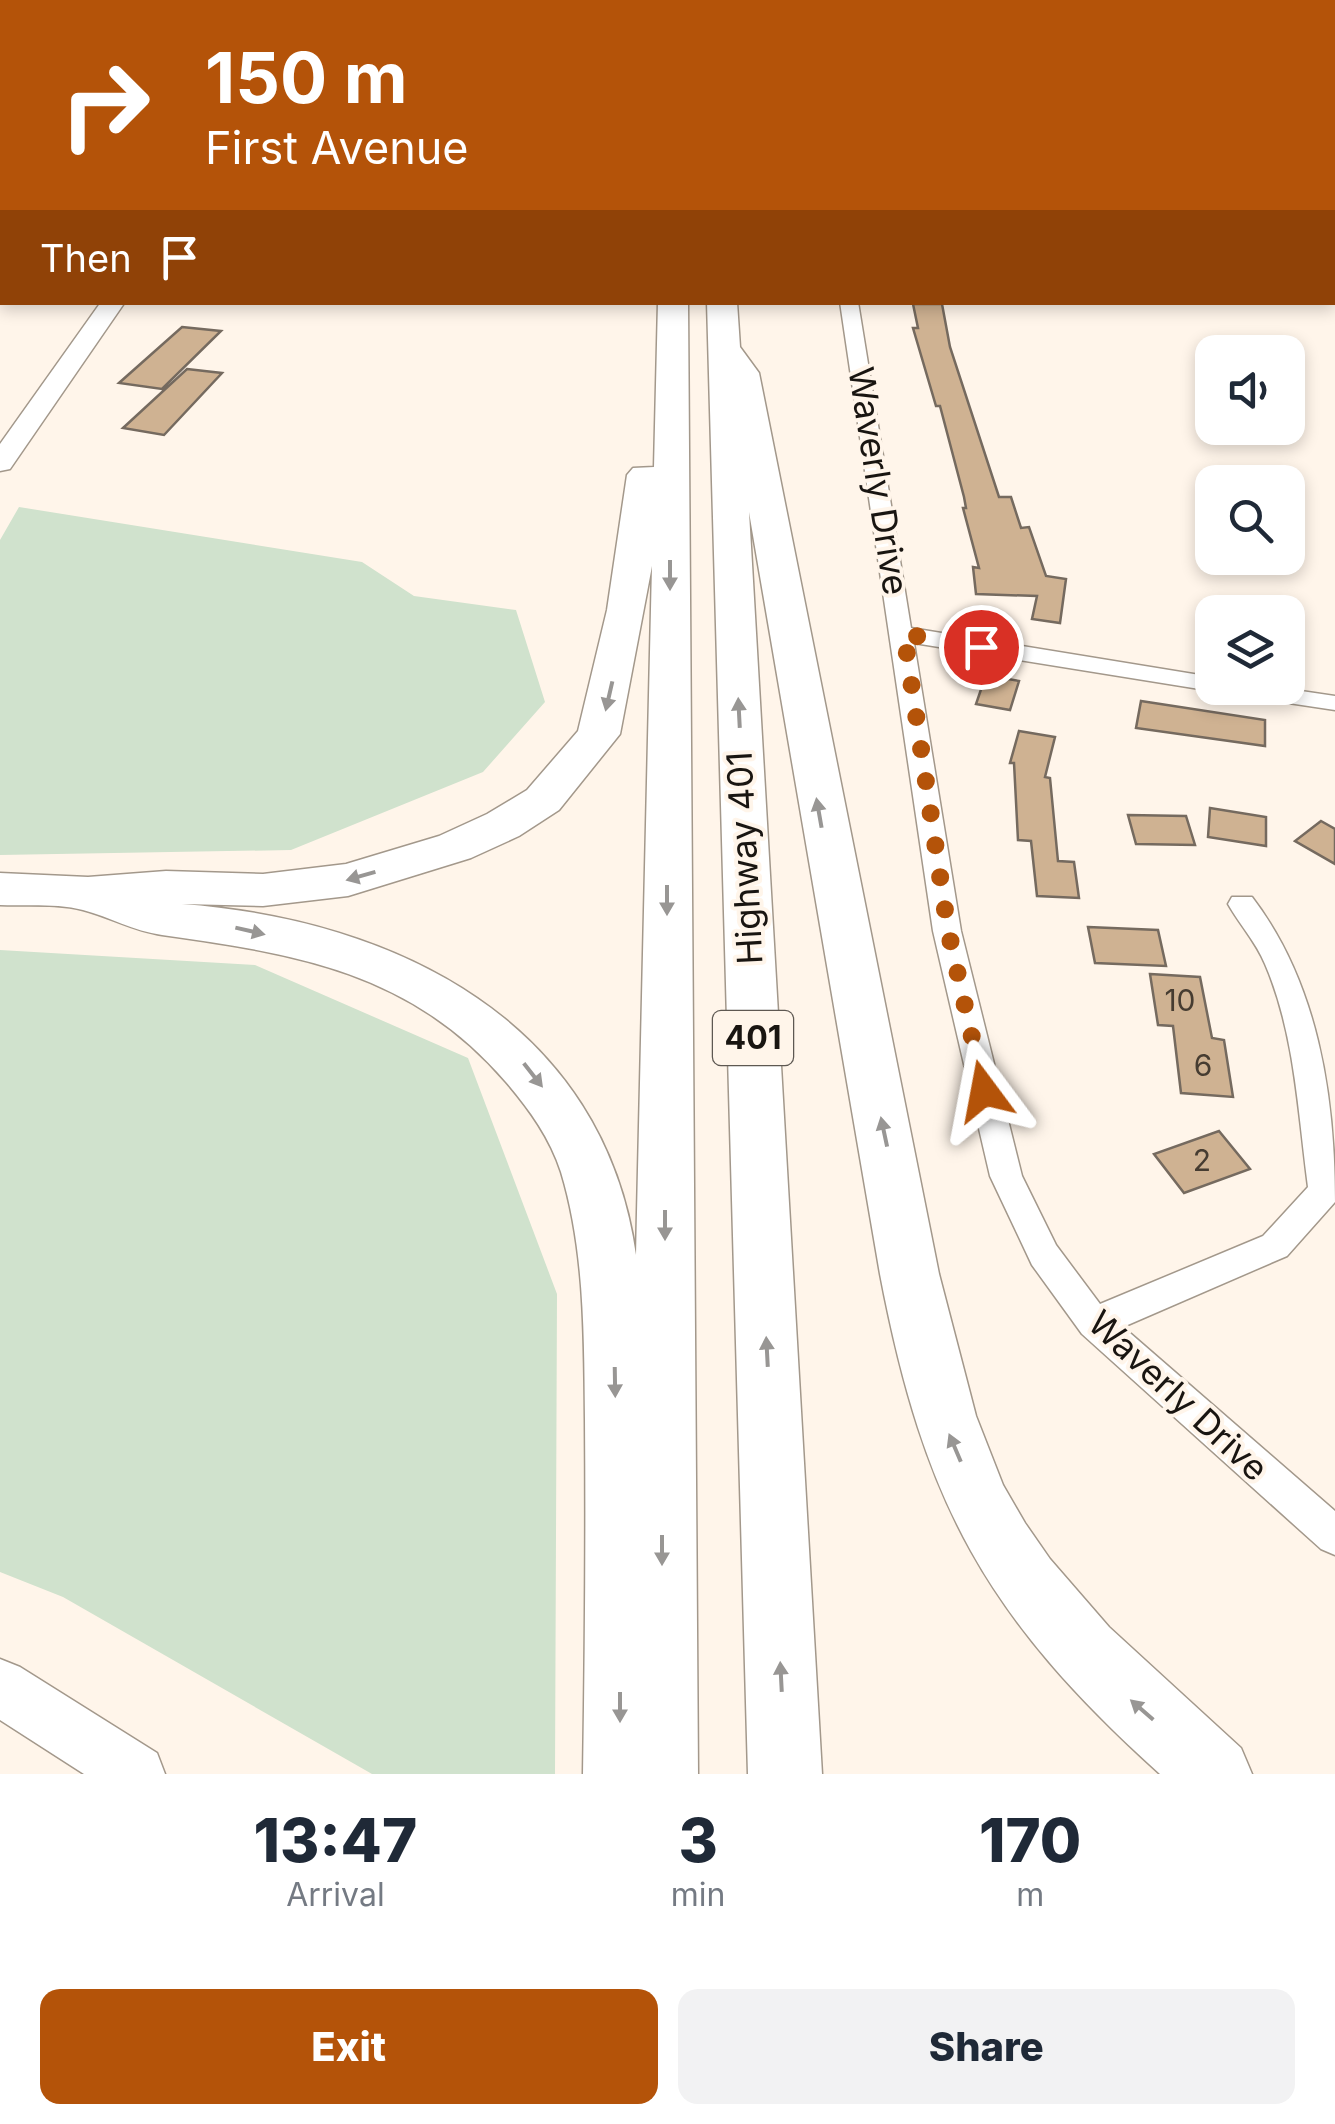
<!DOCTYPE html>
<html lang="en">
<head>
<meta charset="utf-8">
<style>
  :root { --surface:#fff; --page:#f2f2f3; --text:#1f2937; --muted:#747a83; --accent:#b45309 }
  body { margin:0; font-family:Inter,sans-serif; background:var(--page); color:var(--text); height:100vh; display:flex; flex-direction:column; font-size:38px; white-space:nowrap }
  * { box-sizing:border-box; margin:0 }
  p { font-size:32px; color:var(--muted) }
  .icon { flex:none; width:55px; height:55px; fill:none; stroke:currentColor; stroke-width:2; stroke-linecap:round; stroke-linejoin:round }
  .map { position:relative; height:1774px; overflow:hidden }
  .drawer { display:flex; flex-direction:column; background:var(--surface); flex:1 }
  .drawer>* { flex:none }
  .guide { position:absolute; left:0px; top:0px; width:1335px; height:305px; box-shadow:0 5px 15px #0003; background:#b45309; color:#fff; overflow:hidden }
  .tools { position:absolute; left:1195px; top:335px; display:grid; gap:20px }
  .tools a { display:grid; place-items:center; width:110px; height:110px; border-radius:20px; background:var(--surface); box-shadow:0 5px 15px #0003; font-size:50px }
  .pin { position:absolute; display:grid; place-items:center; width:85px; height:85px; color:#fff; margin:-42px; border:5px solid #fff; border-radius:50%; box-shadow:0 2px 10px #0007 }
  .me { position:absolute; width:110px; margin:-55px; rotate:347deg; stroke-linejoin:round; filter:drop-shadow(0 0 8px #0008) }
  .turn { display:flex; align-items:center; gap:35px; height:210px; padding:0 40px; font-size:45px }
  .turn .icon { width:130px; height:130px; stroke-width:2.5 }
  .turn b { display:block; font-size:70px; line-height:85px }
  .then { display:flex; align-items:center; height:95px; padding:0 40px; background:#0003; gap:20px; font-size:38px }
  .eta { display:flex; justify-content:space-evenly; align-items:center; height:170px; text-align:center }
  .eta b { font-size:60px; font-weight:800; line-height:70px }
  .button { display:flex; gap:20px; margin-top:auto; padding:20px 40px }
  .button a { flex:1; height:115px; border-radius:20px; background:var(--accent); color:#fff; font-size:40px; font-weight:800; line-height:115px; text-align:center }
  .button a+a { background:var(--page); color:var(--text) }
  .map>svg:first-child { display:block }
  .green { fill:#d0e2cd }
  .building { fill:#cfb292; stroke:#756a5f; stroke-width:2.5 }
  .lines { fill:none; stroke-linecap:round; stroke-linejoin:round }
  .street-casing { stroke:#a3988b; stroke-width:3 }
  .secondary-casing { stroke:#a3988b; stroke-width:3 }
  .highway-casing { stroke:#a3988b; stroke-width:3 }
  .street { fill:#fff; fill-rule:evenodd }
  .secondary { fill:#fff; fill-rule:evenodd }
  .highway { fill:#fff; fill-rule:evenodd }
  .oneway { fill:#989694 }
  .route { stroke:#b45309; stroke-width:18; stroke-dasharray:0 32.4 }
  .labels { text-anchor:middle; stroke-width:8; stroke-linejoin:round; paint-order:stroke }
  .number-label { font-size:30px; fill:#463c31 }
  .shield { fill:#fff5ea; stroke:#5e5852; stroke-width:2.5 }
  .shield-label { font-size:32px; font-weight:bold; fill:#191511 }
  .street-label { font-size:35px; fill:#191511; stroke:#fff5ea }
</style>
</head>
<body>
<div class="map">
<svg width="1335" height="1774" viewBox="0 0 1335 1774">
  <rect width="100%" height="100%" fill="#fff5ea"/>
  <path class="green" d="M 19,507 L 362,562 L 414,596 L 516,610 L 545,702 L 483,772 L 291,850 L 0,855 L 0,540 Z
    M 0,950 L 255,965 L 468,1058 L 557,1294 L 555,1774 L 372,1774 L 63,1597 L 0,1572 Z"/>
  <path class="building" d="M 913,304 L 942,304 L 950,347 L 999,497 L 1011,497 L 1021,528 L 1029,527 L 1046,576 L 1066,579 L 1060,623 L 1032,619 L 1037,596 L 976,594 L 973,567 L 979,568 L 963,508 L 966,508 L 964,497 L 940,406 L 936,406 L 913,328 L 918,328 Z
    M 182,327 L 221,331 L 162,389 L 119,383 Z
    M 187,369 L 222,373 L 164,435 L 123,428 Z
    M 986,675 L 1019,681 L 1010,710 L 976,704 Z
    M 1141,701 L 1265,720 L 1265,746 L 1136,728 Z
    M 1019,731 L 1055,737 L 1045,777 L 1050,778 L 1058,861 L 1074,862 L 1079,898 L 1037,896 L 1031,841 L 1018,840 L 1014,763 L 1010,763 Z
    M 1210,808 L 1266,817 L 1266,846 L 1208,837 Z
    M 1128,815 L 1186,816 L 1195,845 L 1136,844 Z
    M 1321,821 L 1335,829 L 1335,864 L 1295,841 Z
    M 1088,927 L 1158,930 L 1166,966 L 1095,963 Z
    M 1150,974 L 1200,977 L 1212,1038 L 1224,1040 L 1233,1097 L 1181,1093 L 1173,1026 L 1158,1025 Z
    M 1219,1131 L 1250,1169 L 1184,1193 L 1154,1154 Z"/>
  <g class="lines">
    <g class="street-casing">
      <path id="street" d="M 1332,130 L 1335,130 L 1335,138 L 1332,138 Z
        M 840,302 L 858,302 L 911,628 L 1212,677 L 1212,688 L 1222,688 L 1212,691 L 914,643 L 961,931 L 1022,1176 L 1056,1245 L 1100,1304 L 1263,1236 L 1308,1187 C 1298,1113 1295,1033 1265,964 C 1256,942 1240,925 1228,904 L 1232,897 L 1252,897 C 1318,983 1335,1096 1335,1202 L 1287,1256 L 1123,1327 L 1335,1511 L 1335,1555 L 1321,1549 L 1082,1334 L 1032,1265 L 990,1176 L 933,931 Z
        M 1224,688 L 1281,688 L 1335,696 L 1335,710 L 1236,695 Z"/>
    </g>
    <g class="secondary-casing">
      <path id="secondary" d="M 0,7 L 2,7 L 2,17 L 0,17 Z
        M 101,302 L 125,302 L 10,469 L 0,471 L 0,444 Z
        M 0,1659 L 20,1667 L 157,1753 L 165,1774 L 84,1774 L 0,1720 Z"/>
    </g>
    <g class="highway-casing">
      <path id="highway" d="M 711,0 L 733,0 L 733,2 L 712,2 Z
        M 658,302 L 688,302 L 698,1774 L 583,1774 C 585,1656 586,1537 585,1419 C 584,1337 585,1251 561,1172 C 550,1138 529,1109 506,1082 C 411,972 298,954 162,935 C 133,931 110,917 83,910 C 58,903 26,906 0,905 L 0,873 L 88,877 L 166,871 L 263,874 L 346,864 L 439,836 L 487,814 L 527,790 L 578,731 L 607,610 L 627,475 L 633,468 L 654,467 ZM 652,566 L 636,1255 C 603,1022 397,920 182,904 L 263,906 L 348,896 L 471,858 L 519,836 L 559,810 L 620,734 Z
        M 707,302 L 737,302 L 740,347 L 759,373 L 939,1274 L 976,1416 L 1003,1485 L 1025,1523 L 1050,1559 L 1109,1627 L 1241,1748 L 1252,1774 L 1160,1774 C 986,1617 924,1504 880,1274 L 749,512 L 822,1774 L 748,1774 Z"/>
    </g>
    <use href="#street" class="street"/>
    <use href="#secondary" class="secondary"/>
    <use href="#highway" class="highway"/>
  </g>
  <defs><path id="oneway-solid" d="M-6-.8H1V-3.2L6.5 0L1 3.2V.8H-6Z" transform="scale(2.5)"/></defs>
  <g class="oneway">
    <use href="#oneway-solid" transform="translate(670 575) rotate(90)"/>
    <use href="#oneway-solid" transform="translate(609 696) rotate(103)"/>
    <use href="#oneway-solid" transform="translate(739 713) rotate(-93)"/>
    <use href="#oneway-solid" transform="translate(819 813) rotate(-100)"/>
    <use href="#oneway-solid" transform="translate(361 876) rotate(164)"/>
    <use href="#oneway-solid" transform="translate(667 900) rotate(90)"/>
    <use href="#oneway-solid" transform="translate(250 931) rotate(13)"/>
    <use href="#oneway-solid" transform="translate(533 1075) rotate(52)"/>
    <use href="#oneway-solid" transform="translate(884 1132) rotate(-102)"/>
    <use href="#oneway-solid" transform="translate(665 1225) rotate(90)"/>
    <use href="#oneway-solid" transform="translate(767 1352) rotate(-93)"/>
    <use href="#oneway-solid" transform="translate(615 1382) rotate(89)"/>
    <use href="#oneway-solid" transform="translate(955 1448) rotate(-113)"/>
    <use href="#oneway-solid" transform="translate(662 1550) rotate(90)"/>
    <use href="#oneway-solid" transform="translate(781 1677) rotate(-93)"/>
    <use href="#oneway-solid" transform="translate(620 1707) rotate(90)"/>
    <use href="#oneway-solid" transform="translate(1142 1710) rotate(-139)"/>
  </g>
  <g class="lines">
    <path class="route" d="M 981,647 L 904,634 L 948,930 L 984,1091"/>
  </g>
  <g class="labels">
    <g class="number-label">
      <text x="1180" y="1011">10</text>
      <text x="1203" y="1076">6</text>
      <text x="1202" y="1171">2</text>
    </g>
    <rect class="shield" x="713" y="1011" width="80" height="54" rx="8"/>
    <g class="shield-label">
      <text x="753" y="1049">401</text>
    </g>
    <g class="street-label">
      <text transform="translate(878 481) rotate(81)" y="12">Waverly Drive</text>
      <text transform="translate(745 858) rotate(-93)" y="12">Highway 401</text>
      <text transform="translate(1178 1396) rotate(43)" y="12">Waverly Drive</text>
    </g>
  </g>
</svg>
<div class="tools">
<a><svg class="icon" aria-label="sound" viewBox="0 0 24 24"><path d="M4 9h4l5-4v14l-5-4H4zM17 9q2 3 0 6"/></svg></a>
<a><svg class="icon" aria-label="search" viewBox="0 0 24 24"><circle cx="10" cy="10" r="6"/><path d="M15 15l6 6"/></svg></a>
<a><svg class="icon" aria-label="layers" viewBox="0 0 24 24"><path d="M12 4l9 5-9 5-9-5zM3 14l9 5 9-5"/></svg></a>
</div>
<div class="pin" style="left:981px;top:647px;background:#d93025"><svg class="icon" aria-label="arrive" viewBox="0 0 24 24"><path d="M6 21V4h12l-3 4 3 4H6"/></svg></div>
<svg class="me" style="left:984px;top:1091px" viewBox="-20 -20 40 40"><path d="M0-17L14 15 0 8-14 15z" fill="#b45309" stroke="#fff" stroke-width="4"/></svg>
<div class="guide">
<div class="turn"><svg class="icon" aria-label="right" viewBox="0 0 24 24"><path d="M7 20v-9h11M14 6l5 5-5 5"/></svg><div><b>150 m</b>First Avenue</div></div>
<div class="then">Then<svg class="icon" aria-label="arrive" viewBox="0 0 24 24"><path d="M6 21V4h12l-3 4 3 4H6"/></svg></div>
</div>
</div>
<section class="drawer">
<div class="eta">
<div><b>13:47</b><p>Arrival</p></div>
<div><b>3</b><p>min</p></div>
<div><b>170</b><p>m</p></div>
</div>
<div class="button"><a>Exit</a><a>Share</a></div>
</section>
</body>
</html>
